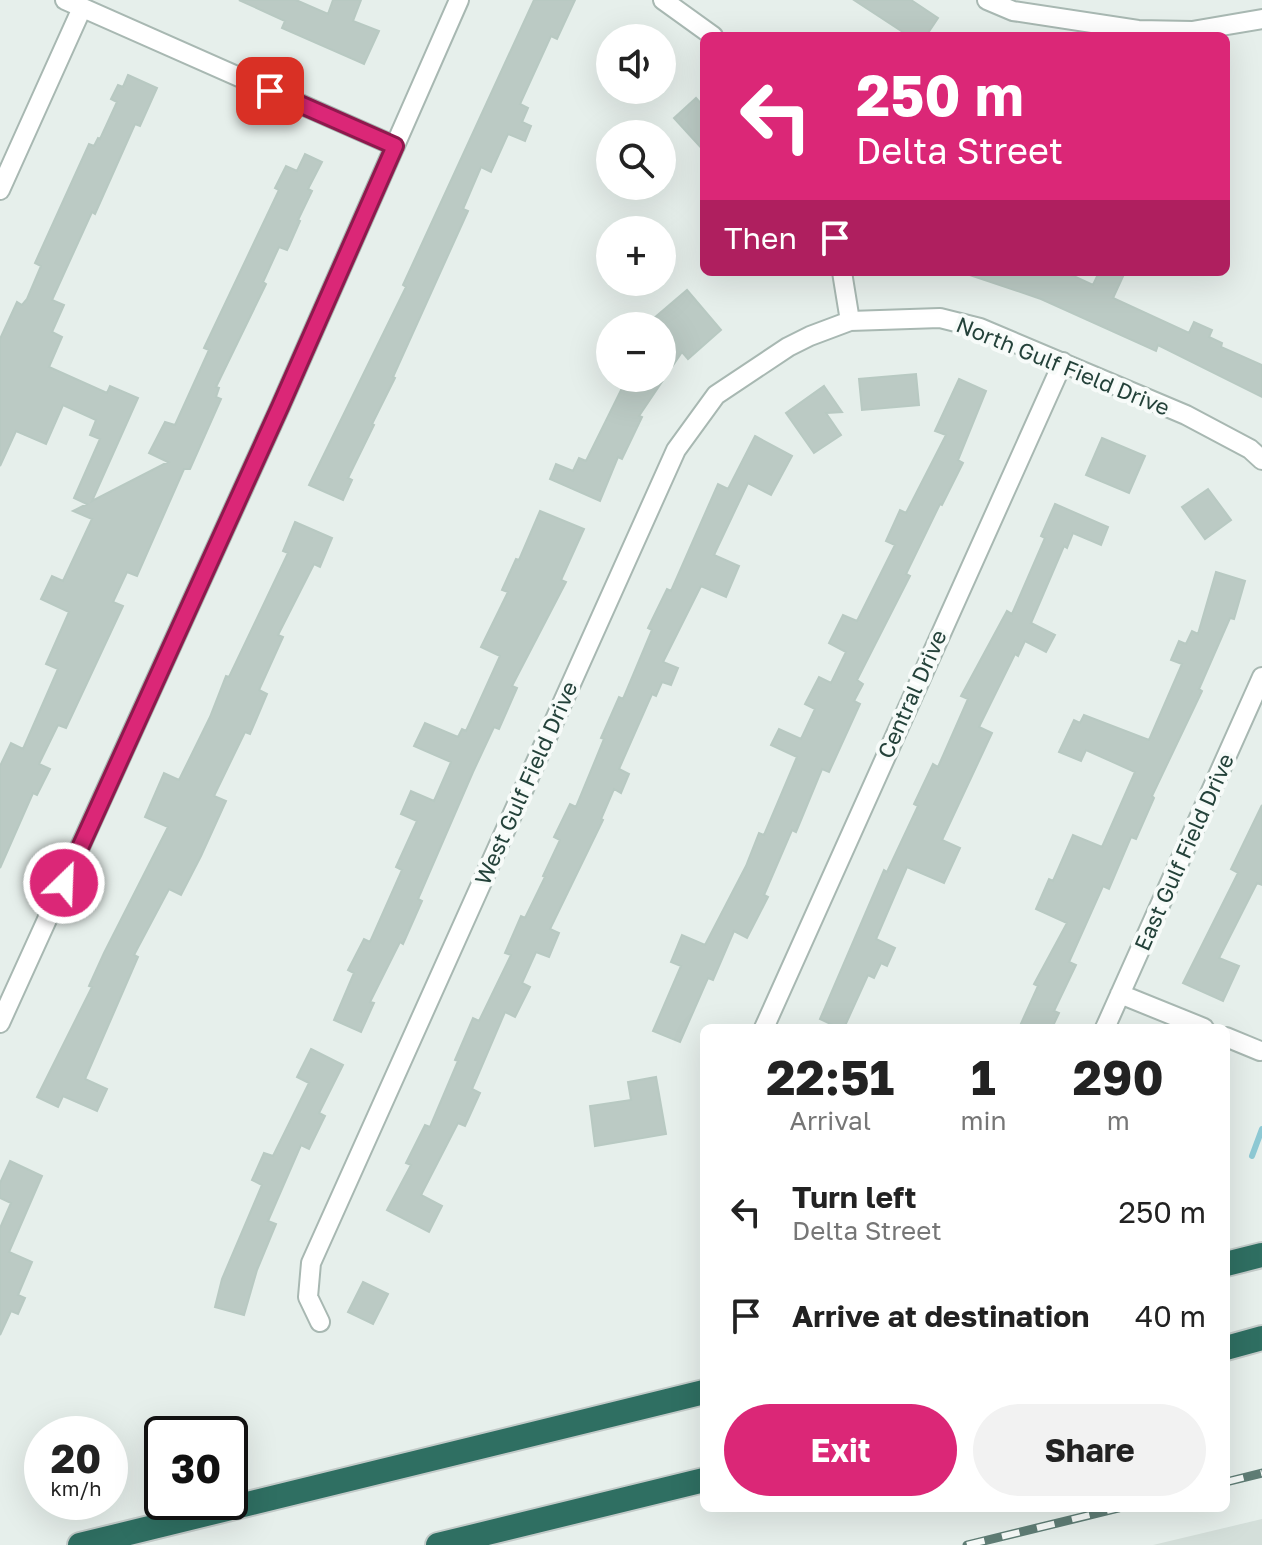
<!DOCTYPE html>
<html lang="en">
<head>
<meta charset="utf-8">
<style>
  :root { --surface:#fff; --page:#f2f2f2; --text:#222; --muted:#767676; --accent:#db2777 }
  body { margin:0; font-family:"Golos Text",sans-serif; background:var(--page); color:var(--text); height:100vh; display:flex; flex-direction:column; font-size:30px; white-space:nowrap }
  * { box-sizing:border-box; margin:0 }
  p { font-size:26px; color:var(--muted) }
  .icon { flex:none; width:44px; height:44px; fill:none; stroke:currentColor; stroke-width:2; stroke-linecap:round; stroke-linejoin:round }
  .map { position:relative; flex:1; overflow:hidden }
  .drawer { position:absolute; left:700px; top:1024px; width:530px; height:488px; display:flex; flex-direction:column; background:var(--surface); border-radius:12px; box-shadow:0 8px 32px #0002 }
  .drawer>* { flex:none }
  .banner { position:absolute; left:700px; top:32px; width:530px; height:244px; border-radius:12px; box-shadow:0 8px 32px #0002; background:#db2777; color:#fff; overflow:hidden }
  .fabs { position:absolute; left:596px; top:24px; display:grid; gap:16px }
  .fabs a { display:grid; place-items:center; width:80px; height:80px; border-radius:50%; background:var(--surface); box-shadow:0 8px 32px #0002; font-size:40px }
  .speed { position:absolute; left:24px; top:1416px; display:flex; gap:16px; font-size:40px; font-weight:700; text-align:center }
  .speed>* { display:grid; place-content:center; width:104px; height:104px; border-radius:50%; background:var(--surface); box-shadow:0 8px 32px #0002; line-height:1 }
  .speed small { font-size:20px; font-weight:400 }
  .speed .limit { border:4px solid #111; border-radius:12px; background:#fff; color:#111 }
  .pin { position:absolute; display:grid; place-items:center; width:68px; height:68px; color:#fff; margin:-34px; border-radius:16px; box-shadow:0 4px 12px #0006 }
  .me { position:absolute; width:88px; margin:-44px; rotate:24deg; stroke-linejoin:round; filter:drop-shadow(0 0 6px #0008) }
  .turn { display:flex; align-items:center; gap:28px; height:168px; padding:0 24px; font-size:36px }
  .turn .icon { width:104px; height:104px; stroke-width:2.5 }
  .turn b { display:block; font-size:56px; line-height:68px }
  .then { display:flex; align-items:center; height:76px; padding:0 24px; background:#0003; gap:16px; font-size:30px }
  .eta { display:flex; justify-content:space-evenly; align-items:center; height:136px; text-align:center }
  .eta b { font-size:48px; font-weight:700; line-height:56px }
  .primary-button { display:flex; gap:16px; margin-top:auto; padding:16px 24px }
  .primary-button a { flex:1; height:92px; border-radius:48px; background:var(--accent); color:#fff; font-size:32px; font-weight:700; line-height:92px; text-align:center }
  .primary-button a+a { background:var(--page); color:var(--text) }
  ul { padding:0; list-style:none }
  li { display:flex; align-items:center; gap:24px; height:104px; padding:0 24px }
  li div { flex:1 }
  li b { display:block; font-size:30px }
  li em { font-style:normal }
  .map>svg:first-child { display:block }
  .built { fill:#d4dfda }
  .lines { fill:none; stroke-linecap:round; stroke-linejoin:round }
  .stream { stroke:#8ec9d4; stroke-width:6 }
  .building { fill:#bbcac4; stroke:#b8c9c2; stroke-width:2 }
  .minor-casing { stroke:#a8b8b2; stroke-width:22 }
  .motorway-casing { stroke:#c2cac8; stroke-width:28 }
  .minor { stroke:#fff; stroke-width:18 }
  .motorway { stroke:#2f6f62; stroke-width:24 }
  .rail-casing { stroke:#5f7d75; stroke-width:9 }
  .rail { stroke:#f7fbf9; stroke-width:6; stroke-dasharray:18; stroke-linecap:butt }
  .route-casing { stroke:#8e194d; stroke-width:20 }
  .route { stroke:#db2777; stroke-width:14 }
  .labels { text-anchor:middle; stroke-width:8; stroke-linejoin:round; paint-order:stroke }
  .street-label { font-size:22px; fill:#24423a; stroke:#f7fbf9 }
</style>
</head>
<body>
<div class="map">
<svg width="1262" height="1545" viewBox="0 0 1262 1545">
  <rect width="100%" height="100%" fill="#e6efeb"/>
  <path class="built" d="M 1262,1519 L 1262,1545 L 1153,1545 Z"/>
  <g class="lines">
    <path class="stream" d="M 1252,1156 L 1262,1129"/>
  </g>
  <path class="building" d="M 239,0 L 296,0 L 328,14 L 333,0 L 361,0 L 353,21 L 379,31 L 364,64 L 282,28 L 285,21 Z
    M 534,0 L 575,0 L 557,39 L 551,36 L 520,104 L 528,108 L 522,122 L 531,126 L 525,141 L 508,134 L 491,172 L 481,167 L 463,209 L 468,211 L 393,377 L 395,378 L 372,424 L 374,425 L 348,478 L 352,480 L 343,500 L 309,485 L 406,287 L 403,285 L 420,248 Z
    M 854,0 L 911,0 L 938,18 L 926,36 L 909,36 Z
    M 128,75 L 157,88 L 140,126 L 135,124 L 95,214 L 92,212 L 52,300 L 64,305 L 52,332 L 62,337 L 49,367 L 107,393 L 110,386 L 138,398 L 92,501 L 168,462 L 149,453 L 165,422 L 175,425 L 209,350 L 204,348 L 279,190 L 275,188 L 286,166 L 297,171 L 305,154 L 322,162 L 308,189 L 312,191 L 298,220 L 300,221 L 289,246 L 287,250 L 279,247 L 263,282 L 266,284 L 216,387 L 219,388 L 216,397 L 221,399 L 190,469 L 184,469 L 137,576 L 127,572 L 113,602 L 123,606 L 66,728 L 58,725 L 39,764 L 50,769 L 37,795 L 33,793 L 0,868 L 0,766 L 11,743 L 23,749 L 58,669 L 46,664 L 69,612 L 41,599 L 52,576 L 63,581 L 92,519 L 73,511 L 87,504 L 74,498 L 100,439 L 90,435 L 96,420 L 63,405 L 46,444 L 16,431 L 0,466 L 0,339 L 17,302 L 22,305 L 27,299 L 41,266 L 35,263 L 89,144 L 94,146 L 98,138 L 100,139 L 117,102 L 111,99 L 118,85 L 123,87 Z
    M 696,98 L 704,107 L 704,151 L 674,118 Z
    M 971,272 L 1065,272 L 1093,285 L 1099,272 L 1125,272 L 1113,298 L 1189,333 L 1194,322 L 1212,330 L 1209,337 L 1222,343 L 1221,347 L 1262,365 L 1262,397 L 1158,345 L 1156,351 L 1041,299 L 970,275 Z
    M 687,290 L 721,330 L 688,359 L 682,352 L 639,416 L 642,417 L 622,459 L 618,457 L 600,501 L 550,479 L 556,464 L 573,471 L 579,458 L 586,461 L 627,378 L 662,378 L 662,326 L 653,319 Z
    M 916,374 L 919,405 L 862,410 L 859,379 Z
    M 959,379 L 986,391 L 958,460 L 963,463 L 942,505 L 940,504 L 906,574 L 910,576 L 857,680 L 863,684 L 854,701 L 860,704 L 829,772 L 822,769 L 796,832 L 792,830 L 764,895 L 768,897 L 747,938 L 734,931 L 713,980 L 708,978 L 680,1042 L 653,1031 L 681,966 L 671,962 L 682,935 L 705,945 L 746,866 L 759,833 L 764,835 L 797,757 L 771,745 L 779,729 L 801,739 L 815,709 L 805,704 L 819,677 L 831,683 L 846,652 L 829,643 L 843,615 L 857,621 L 895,545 L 886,541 L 900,510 L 906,513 L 946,435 L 935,431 Z
    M 824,386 L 842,412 L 826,413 L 841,435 L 814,453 L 786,413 Z
    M 755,436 L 792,456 L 771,495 L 748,483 L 714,555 L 739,566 L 726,597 L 701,586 L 663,662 L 678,668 L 671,685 L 662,682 L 656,696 L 652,694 L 619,769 L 629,774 L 621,793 L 614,789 L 601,819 L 603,820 L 550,929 L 559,933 L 549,957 L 536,952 L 522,983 L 530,987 L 515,1017 L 505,1012 L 472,1089 L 480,1093 L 465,1126 L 458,1123 L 421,1195 L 442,1206 L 429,1232 L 387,1210 L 411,1165 L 406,1163 L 425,1125 L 430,1127 L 458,1061 L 455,1060 L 473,1018 L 479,1021 L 511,955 L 505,953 L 521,916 L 525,918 L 545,877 L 543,876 L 560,840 L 554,837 L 570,804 L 576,807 L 604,739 L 601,738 L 619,697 L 623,699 L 652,630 L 648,628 L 667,589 L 671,591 L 718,484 L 728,489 Z
    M 1102,438 L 1145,456 L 1129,493 L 1086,475 Z
    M 1208,489 L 1231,520 L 1205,539 L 1182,507 Z
    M 1055,504 L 1108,527 L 1101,545 L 1073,533 L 1067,548 L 1064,546 L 1031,623 L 1055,635 L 1046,652 L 1025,641 L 1018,656 L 1015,654 L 979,727 L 992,733 L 942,840 L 960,848 L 944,883 L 907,867 L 876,939 L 895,948 L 887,966 L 881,963 L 874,978 L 868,975 L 844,1028 L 839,1028 L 820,1019 L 884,870 L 887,872 L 918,806 L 914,804 L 933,764 L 938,767 L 968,699 L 961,696 L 1007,611 L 1012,614 L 1045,538 L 1041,536 Z
    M 540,511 L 584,529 L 561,580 L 566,582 L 512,686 L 517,688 L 499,729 L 494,727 L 473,772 L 418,899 L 422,901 L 403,944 L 400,942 L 370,1002 L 374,1003 L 361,1032 L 334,1020 L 354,973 L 348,970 L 364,939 L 370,942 L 402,870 L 396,867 L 417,821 L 401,814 L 411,791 L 434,801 L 451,762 L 414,746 L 425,723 L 458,737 L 462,729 L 466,731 L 500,656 L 481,647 L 508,592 L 502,590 L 516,559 L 519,560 Z
    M 295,522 L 332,538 L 320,567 L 314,564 L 278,635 L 283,637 L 259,690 L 267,694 L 250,734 L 245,732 L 214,796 L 226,801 L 201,856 L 181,895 L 169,889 L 134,955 L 138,957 L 85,1079 L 107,1089 L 97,1111 L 63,1096 L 58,1107 L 37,1097 L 92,987 L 89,986 L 104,953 L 168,827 L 145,817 L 164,773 L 179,780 L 210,717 L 226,676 L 229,677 L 288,553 L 283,551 Z
    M 1216,572 L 1245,581 L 1234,619 L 1230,618 L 1199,689 L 1202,691 L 1152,796 L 1154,798 L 1136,839 L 1131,837 L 1109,889 L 1103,886 L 1069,962 L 1076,965 L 1054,1011 L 1059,1013 L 1052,1028 L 1019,1028 L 1038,986 L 1034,984 L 1067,923 L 1036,909 L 1049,879 L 1053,881 L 1073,835 L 1102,847 L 1135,772 L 1086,750 L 1081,761 L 1059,752 L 1074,720 L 1080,723 L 1084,715 L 1149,740 L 1182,664 L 1171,660 L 1179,641 L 1186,644 L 1192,631 L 1198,634 Z
    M 1262,805 L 1262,885 L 1257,883 L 1219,958 L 1239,966 L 1223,1001 L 1183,983 L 1238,873 L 1231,869 Z
    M 311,1049 L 343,1065 L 319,1113 L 325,1116 L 309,1149 L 301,1145 L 268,1221 L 276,1224 L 257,1270 L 244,1315 L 215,1307 L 222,1279 L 262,1185 L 252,1180 L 264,1153 L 273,1156 L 309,1083 L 297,1077 Z
    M 656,1077 L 666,1134 L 595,1146 L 590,1106 L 631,1100 L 628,1082 Z
    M 10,1161 L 42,1176 L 9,1252 L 32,1262 L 18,1295 L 25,1298 L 18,1314 L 11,1311 L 0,1335 L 0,1228 L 11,1203 L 0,1198 L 0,1183 Z
    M 363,1282 L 388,1294 L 373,1324 L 348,1312 Z"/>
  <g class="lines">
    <g class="minor-casing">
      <path id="minor" d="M 65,0 L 395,146
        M 663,0 L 713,36
        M 987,0 L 1013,11 L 1138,30 L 1192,31 L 1262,19
        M 0,190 L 82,8
        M 842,272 L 850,321
        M 1120,994 L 1204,1028
        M 0,1023 L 280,407 L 459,0
        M 764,1028 L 1063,362
        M 1105,1028 L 1262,677
        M 1226,1037 L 1260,1051
        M 320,1322 L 308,1297 L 311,1263 L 676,450 L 716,395 L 788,347 L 810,336 L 850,321 L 940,318 L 980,328 L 1186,415 L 1250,449 L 1262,460"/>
    </g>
    <g class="motorway-casing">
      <path id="motorway" d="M 1226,1264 L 1262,1255
        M 1226,1348 L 1262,1338
        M 80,1545 L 704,1392
        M 438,1545 L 704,1480"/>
    </g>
    <use href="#minor" class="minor"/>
    <use href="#motorway" class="motorway"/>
    <g class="rail-casing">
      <path id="rail" d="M 1226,1482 L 1262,1473
        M 967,1545 L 1119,1508"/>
    </g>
    <use href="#rail" class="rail"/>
  </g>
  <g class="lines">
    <g class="route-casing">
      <path id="route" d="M 64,883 L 280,407 L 395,146 L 270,91"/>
    </g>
    <use href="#route" class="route"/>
  </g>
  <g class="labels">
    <g class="street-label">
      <text transform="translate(1063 366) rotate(22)" y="8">North Gulf Field Drive</text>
      <text transform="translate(912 694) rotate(-66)" y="8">Central Drive</text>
      <text transform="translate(526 783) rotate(-66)" y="8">West Gulf Field Drive</text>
      <text transform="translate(1184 852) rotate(-66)" y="8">East Gulf Field Drive</text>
    </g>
  </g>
</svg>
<div class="fabs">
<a><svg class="icon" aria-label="sound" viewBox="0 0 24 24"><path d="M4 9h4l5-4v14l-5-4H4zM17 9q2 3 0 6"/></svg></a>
<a><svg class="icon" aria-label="search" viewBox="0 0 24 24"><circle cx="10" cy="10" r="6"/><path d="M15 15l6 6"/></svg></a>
<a>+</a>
<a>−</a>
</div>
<div class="speed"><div>20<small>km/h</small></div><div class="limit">30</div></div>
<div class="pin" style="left:270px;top:91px;background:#d93025"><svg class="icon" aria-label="arrive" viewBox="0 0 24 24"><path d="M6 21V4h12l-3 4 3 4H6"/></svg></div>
<svg class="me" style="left:64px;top:883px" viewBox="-20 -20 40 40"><circle r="17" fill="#db2777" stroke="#fff" stroke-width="3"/><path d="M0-11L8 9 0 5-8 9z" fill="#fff"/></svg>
<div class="banner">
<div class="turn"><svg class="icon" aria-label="left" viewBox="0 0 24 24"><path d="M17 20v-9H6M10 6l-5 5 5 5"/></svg><div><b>250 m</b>Delta Street</div></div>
<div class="then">Then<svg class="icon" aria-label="arrive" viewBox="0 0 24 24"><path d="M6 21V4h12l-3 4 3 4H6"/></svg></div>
</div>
<section class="drawer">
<div class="eta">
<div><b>22:51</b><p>Arrival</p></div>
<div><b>1</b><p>min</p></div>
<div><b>290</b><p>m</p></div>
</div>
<ul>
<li><svg class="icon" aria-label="left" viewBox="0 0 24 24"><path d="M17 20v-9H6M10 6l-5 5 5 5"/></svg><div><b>Turn left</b><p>Delta Street</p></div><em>250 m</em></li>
<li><svg class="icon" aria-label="arrive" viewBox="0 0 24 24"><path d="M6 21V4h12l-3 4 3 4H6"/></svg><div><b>Arrive at destination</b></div><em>40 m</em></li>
</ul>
<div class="primary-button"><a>Exit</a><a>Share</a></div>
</section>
</div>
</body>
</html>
